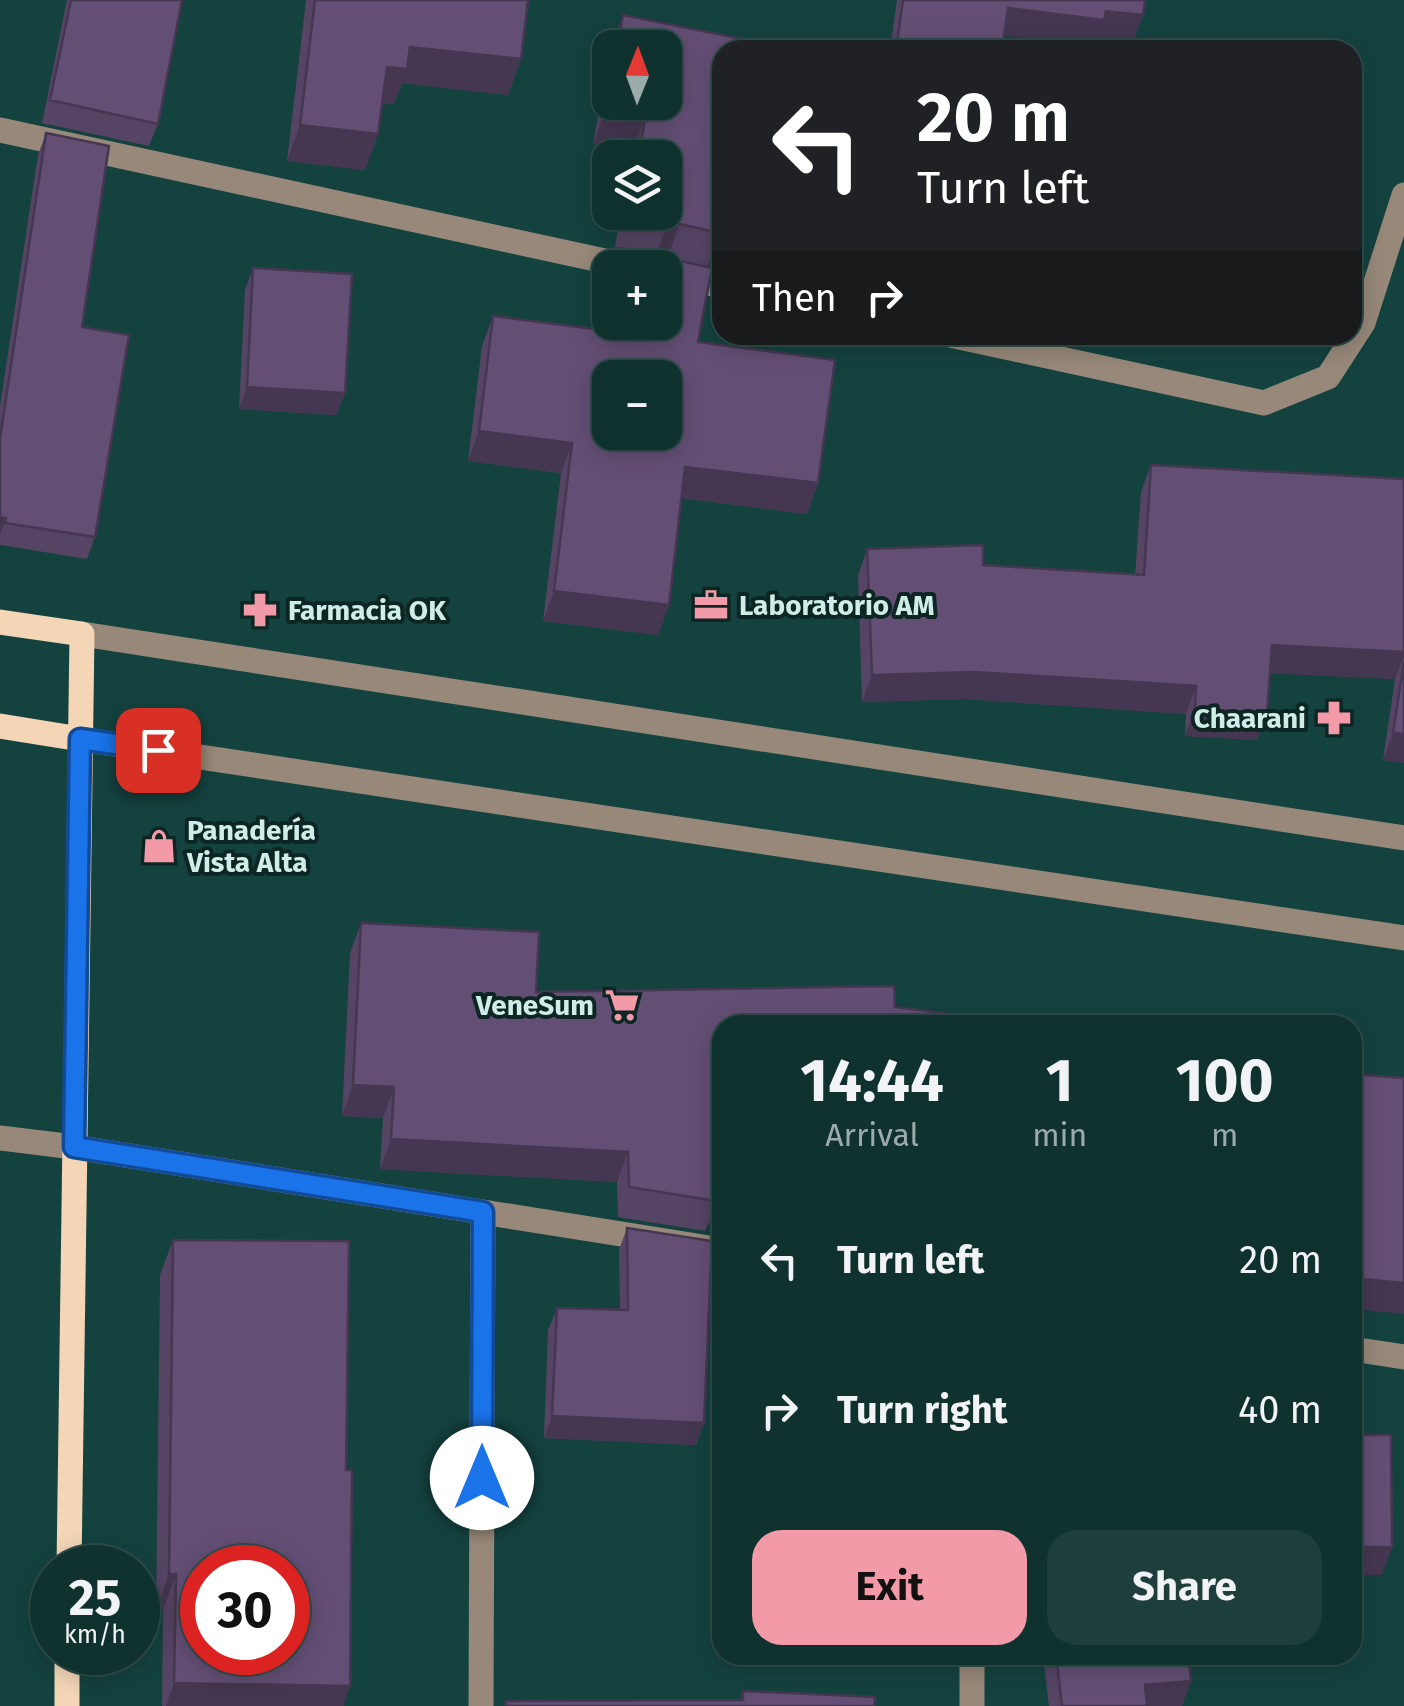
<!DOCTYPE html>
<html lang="en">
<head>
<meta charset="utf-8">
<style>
  :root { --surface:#0f322f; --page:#1d3e3b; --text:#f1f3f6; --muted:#9baaaa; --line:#2f4d4b; --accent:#f39aa9 }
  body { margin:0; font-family:"Fira Sans",sans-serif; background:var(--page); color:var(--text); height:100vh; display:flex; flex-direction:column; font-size:38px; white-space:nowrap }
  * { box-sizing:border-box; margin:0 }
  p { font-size:32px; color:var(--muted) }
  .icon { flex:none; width:55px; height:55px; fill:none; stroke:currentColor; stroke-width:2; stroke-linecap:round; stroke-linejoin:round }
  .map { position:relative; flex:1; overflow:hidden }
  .drawer { position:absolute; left:712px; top:1015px; width:650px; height:650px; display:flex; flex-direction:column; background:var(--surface); border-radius:30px; box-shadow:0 5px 25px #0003,0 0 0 2px var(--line) }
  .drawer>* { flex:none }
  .banner { position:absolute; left:712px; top:40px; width:650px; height:305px; border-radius:30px; box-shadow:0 5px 25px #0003,0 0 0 2px var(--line); background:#202124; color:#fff; overflow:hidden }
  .needle { width:65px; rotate:1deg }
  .fabs { position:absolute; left:592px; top:30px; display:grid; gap:20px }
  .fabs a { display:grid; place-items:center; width:90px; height:90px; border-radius:20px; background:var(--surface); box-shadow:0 5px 25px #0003,0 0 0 2px var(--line); font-size:50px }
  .speed { position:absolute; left:30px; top:1545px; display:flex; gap:20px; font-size:50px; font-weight:700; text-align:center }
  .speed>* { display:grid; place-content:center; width:130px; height:130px; border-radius:50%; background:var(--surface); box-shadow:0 5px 25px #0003,0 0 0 2px var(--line); line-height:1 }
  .speed small { font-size:25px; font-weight:400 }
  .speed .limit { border:15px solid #d22; background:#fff; color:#111 }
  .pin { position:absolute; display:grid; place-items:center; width:85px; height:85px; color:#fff; margin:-42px; border-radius:20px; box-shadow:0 5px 15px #0006 }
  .me { position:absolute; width:110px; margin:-55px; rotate:0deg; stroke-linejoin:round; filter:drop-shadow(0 0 8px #0008) }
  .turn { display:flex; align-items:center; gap:35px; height:210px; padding:0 40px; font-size:45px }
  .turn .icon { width:130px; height:130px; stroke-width:2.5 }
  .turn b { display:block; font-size:70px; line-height:85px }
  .then { display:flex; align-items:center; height:95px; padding:0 40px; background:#0003; gap:20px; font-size:38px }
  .eta { display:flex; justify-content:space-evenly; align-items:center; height:170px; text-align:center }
  .eta b { font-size:60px; font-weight:700; line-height:70px }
  .primary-button { display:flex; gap:20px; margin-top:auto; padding:20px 40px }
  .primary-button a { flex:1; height:115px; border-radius:30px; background:var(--accent); color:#111; font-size:40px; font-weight:700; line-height:115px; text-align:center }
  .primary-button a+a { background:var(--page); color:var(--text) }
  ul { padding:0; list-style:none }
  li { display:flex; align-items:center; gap:30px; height:150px; padding:0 40px }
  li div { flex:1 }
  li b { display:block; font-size:38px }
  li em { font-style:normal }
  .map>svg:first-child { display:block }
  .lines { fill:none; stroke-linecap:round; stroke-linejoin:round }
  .minor { stroke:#978879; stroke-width:25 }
  .major { stroke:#f4d6b7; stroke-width:25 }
  .wall { fill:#554464; fill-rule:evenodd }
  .shaded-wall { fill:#453751 }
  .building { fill:#634f74; stroke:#453751; stroke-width:2.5; fill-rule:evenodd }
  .route-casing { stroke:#114b97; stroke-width:25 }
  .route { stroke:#1a73e8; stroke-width:18 }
  .labels { text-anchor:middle; stroke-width:8; stroke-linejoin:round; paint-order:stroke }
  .poi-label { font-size:28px; font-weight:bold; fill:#ceece8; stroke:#0d2624; text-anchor:start }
</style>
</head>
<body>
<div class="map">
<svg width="1404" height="1706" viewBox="0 0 1404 1706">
  <rect width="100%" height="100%" fill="#14423f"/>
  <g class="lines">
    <path class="minor" d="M 0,130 L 637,268
      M 665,274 L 722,286
      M 950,335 L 1264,403 L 1328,377 L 1363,323 L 1404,195
      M 82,634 L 1404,838
      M 80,739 L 1404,938
      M 0,1138 L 74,1147 L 722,1250
      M 1352,1349 L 1404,1357
      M 972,1655 L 972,1706
      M 481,1706 L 483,1212"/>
    <path class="major" d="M 0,622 L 82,634 L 69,1568
      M 0,726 L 80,739
      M 67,1706 L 67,1652"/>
  </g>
  <path class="wall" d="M 67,0 L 182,0 L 158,124 L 149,146 L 42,123 Z
    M 306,0 L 528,0 L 521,59 L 508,95 L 402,83 L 394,104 L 382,103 L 378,134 L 365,170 L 287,161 Z
    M 897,0 L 1145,0 L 1143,15 L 1133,42 L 1098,38 L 1095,47 L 1004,35 L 1002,50 L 890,50 Z
    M 623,15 L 757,42 L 755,50 L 722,50 L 722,219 L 720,233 L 708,266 L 670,259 L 712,268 L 698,342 L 835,360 L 818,483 L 807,514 L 682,498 L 669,605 L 658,635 L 543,621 L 561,473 L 468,461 L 482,346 L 493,316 L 598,330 L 610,274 L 610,322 L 665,322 L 665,268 L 612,268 L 619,248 L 643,253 L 615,247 L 621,212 L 665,212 L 665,158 L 632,158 L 634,149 L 593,144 L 610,52 L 610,102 L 665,102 L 665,48 L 611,48 ZM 610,378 L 665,378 L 665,432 L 610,432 Z
    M 46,133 L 82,327 L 95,537 L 87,559 L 0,545 L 0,406 L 38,155 Z
    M 253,268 L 345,393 L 336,415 L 239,409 L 245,290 Z
    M 1151,465 L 1404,479 L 1404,763 L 1383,760 L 1395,679 L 1270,673 L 1267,713 L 1257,740 L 1185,736 L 1186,714 L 965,699 L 862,702 L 858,576 L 867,549 L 983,565 L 1135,575 L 1141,492 Z
    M 361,923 L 536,992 L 894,986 L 722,1223 L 708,1224 L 705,1231 L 618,1217 L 617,1182 L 380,1169 L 383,1118 L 342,1116 L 350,953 Z
    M 627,1228 L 704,1423 L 696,1445 L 544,1438 L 548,1330 L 557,1308 L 620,1310 L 619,1250 Z
    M 173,1240 L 346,1470 L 350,1686 L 343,1706 L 162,1706 L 163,1610 L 156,1610 L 160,1275 Z
    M 1043,1655 L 1188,1655 L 1191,1681 L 1182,1706 L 1049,1706 Z"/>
  <path class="shaded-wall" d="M 1008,8 L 1106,11 L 1143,15 L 1133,42 L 1098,38 L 1095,47 L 998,35 Z
    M 410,47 L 521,59 L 508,95 L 402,83 L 394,104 L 374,103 L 387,67 Z
    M 605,110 L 646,115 L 634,149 L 593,144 Z
    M 300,125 L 378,134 L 365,170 L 287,161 Z
    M 680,224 L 667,258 L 653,264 L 665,230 L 671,225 Z
    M 1266,335 L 1326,335 L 1325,338 Z
    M 247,387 L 345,393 L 336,415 L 239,409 Z
    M 479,431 L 572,443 L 561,473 L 468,461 Z
    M 685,467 L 818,483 L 807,514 L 674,497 Z
    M 0,517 L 6,518 L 0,535 Z
    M 554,591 L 669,605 L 658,635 L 543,621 Z
    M 1272,645 L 1404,652 L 1404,656 L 1395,679 L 1262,673 Z
    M 975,672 L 1196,686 L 1186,714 L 965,699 L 862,702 L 872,675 Z
    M 1195,709 L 1267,713 L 1257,740 L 1185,736 Z
    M 1393,733 L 1404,734 L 1404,763 L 1383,760 Z
    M 353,1085 L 394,1087 L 383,1118 L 342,1116 Z
    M 391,1139 L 628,1152 L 617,1182 L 380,1169 Z
    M 722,1193 L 722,1223 L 708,1224 L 716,1201 L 716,1194 Z
    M 1352,1278 L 1404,1283 L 1404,1314 L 1352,1309 Z
    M 552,1416 L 704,1423 L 696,1445 L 544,1438 Z
    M 1352,1547 L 1392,1547 L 1382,1575 L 1352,1575 Z
    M 169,1574 L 176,1574 L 163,1610 L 156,1610 Z
    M 1191,1681 L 1182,1706 L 1137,1706 L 1145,1685 Z
    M 174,1683 L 350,1686 L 343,1706 L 166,1706 Z"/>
  <path class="building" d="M 71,0 L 182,0 L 158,124 L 50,100 Z
    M 315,0 L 528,0 L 521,59 L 410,47 L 407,69 L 387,67 L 378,134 L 300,125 Z
    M 903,0 L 1145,0 L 1143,15 L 1106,11 L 1104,20 L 1008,8 L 1002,50 L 896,50 Z
    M 623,15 L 757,42 L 755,50 L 722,50 L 722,219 L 720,233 L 680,224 L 671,225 L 665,230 L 661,223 L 654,219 L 627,213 L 665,212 L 665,158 L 638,158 L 646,115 L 605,110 L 610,84 L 610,102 L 665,102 L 665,48 L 617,48 Z
    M 46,133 L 109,146 L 82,327 L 129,335 L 95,537 L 5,523 L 6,518 L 0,517 L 0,438 Z
    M 619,248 L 646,254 L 654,253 L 660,248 L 664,255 L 672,259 L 712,268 L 698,342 L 835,360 L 818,483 L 685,467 L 669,605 L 554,591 L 572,443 L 479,431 L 493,316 L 603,330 L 610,295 L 610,322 L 665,322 L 665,268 L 615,268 ZM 610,378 L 665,378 L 665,432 L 610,432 Z
    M 253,268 L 352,274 L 345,393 L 247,387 Z
    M 1151,465 L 1404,479 L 1404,652 L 1272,645 L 1267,713 L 1195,709 L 1196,686 L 975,672 L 872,675 L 867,549 L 983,545 L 983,565 L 1144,575 Z
    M 1404,661 L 1404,734 L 1393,733 Z
    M 361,923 L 539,932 L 536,992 L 894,986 L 895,1007 L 1035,1025 L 722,1025 L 722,1193 L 716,1194 L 716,1201 L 629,1187 L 628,1152 L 391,1139 L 394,1087 L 353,1085 Z
    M 1352,1074 L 1404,1078 L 1404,1283 L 1352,1278 Z
    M 627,1228 L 712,1241 L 704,1423 L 552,1416 L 557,1308 L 628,1310 Z
    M 173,1240 L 349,1241 L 346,1470 L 352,1470 L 350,1686 L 174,1683 L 176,1574 L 169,1574 ZM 202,1568 L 288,1568 L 288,1652 L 202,1652 Z
    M 1352,1435 L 1391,1435 L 1392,1547 L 1352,1547 Z
    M 1056,1655 L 1188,1655 L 1191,1681 L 1145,1685 L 1147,1706 L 1062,1706 Z
    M 743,1691 L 875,1697 L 874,1706 L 506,1706 L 506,1701 L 743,1700 Z"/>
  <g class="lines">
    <g class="route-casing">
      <path id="route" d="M 158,750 L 80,739 L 74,1147 L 483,1212 L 482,1478"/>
    </g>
    <use href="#route" class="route"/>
  </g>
  <defs>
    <g id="office-bare" transform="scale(2.7)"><path d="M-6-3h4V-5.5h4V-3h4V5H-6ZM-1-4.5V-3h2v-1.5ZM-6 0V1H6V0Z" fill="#f39aa9" stroke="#0d2624" stroke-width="2.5" paint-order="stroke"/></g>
    <g id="pharmacy-bare" transform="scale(2.7)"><path d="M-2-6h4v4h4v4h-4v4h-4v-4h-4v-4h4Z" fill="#f39aa9" stroke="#0d2624" stroke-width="2.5" paint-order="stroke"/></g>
    <g id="shop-bare" transform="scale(2.7)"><path d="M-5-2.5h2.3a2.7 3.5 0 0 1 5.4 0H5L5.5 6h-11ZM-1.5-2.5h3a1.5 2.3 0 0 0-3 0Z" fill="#f39aa9" stroke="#0d2624" stroke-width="2.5" paint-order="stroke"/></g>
    <g id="supermarket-bare" transform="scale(2.7)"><path d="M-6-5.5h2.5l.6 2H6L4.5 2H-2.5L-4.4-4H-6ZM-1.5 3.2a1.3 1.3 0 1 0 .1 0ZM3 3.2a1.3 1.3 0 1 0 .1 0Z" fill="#f39aa9" stroke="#0d2624" stroke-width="2.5" paint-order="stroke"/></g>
  </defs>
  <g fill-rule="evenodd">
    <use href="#office-bare" x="711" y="605"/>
    <use href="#pharmacy-bare" x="260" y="610"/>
    <use href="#pharmacy-bare" x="1334" y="718"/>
    <use href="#shop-bare" x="159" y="846"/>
    <use href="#supermarket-bare" x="622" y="1005"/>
  </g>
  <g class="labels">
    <g class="poi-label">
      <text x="739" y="615">Laboratorio AM</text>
      <text x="288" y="620">Farmacia OK</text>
      <text x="1306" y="728" text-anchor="end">Chaarani</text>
      <text x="187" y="840">Panadería<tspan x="187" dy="32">Vista Alta</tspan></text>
      <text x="594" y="1015" text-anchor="end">VeneSum</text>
    </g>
  </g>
</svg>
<div class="fabs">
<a><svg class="needle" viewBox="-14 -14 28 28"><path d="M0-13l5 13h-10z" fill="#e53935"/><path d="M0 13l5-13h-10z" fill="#9baaaa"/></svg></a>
<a><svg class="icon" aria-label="layers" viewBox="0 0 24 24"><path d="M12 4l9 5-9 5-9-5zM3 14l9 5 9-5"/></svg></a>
<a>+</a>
<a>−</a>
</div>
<div class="speed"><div>25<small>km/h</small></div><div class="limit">30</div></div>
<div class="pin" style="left:158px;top:750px;background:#d93025"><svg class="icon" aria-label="arrive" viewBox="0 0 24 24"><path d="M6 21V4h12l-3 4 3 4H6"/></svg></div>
<svg class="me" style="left:482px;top:1478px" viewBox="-20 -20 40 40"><circle r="19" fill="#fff"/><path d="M0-13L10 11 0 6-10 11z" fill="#1a73e8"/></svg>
<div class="banner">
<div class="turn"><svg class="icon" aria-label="left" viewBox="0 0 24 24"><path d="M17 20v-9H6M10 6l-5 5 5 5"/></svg><div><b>20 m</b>Turn left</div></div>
<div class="then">Then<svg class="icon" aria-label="right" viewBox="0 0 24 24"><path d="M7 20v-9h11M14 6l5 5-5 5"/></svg></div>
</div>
<section class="drawer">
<div class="eta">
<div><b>14:44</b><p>Arrival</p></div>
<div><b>1</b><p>min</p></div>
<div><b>100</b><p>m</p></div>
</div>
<ul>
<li><svg class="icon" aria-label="left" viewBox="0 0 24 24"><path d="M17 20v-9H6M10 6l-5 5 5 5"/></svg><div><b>Turn left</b></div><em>20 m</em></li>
<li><svg class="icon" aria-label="right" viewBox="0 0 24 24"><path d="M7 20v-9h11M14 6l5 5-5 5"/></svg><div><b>Turn right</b></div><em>40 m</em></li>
</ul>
<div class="primary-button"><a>Exit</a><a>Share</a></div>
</section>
</div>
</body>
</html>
